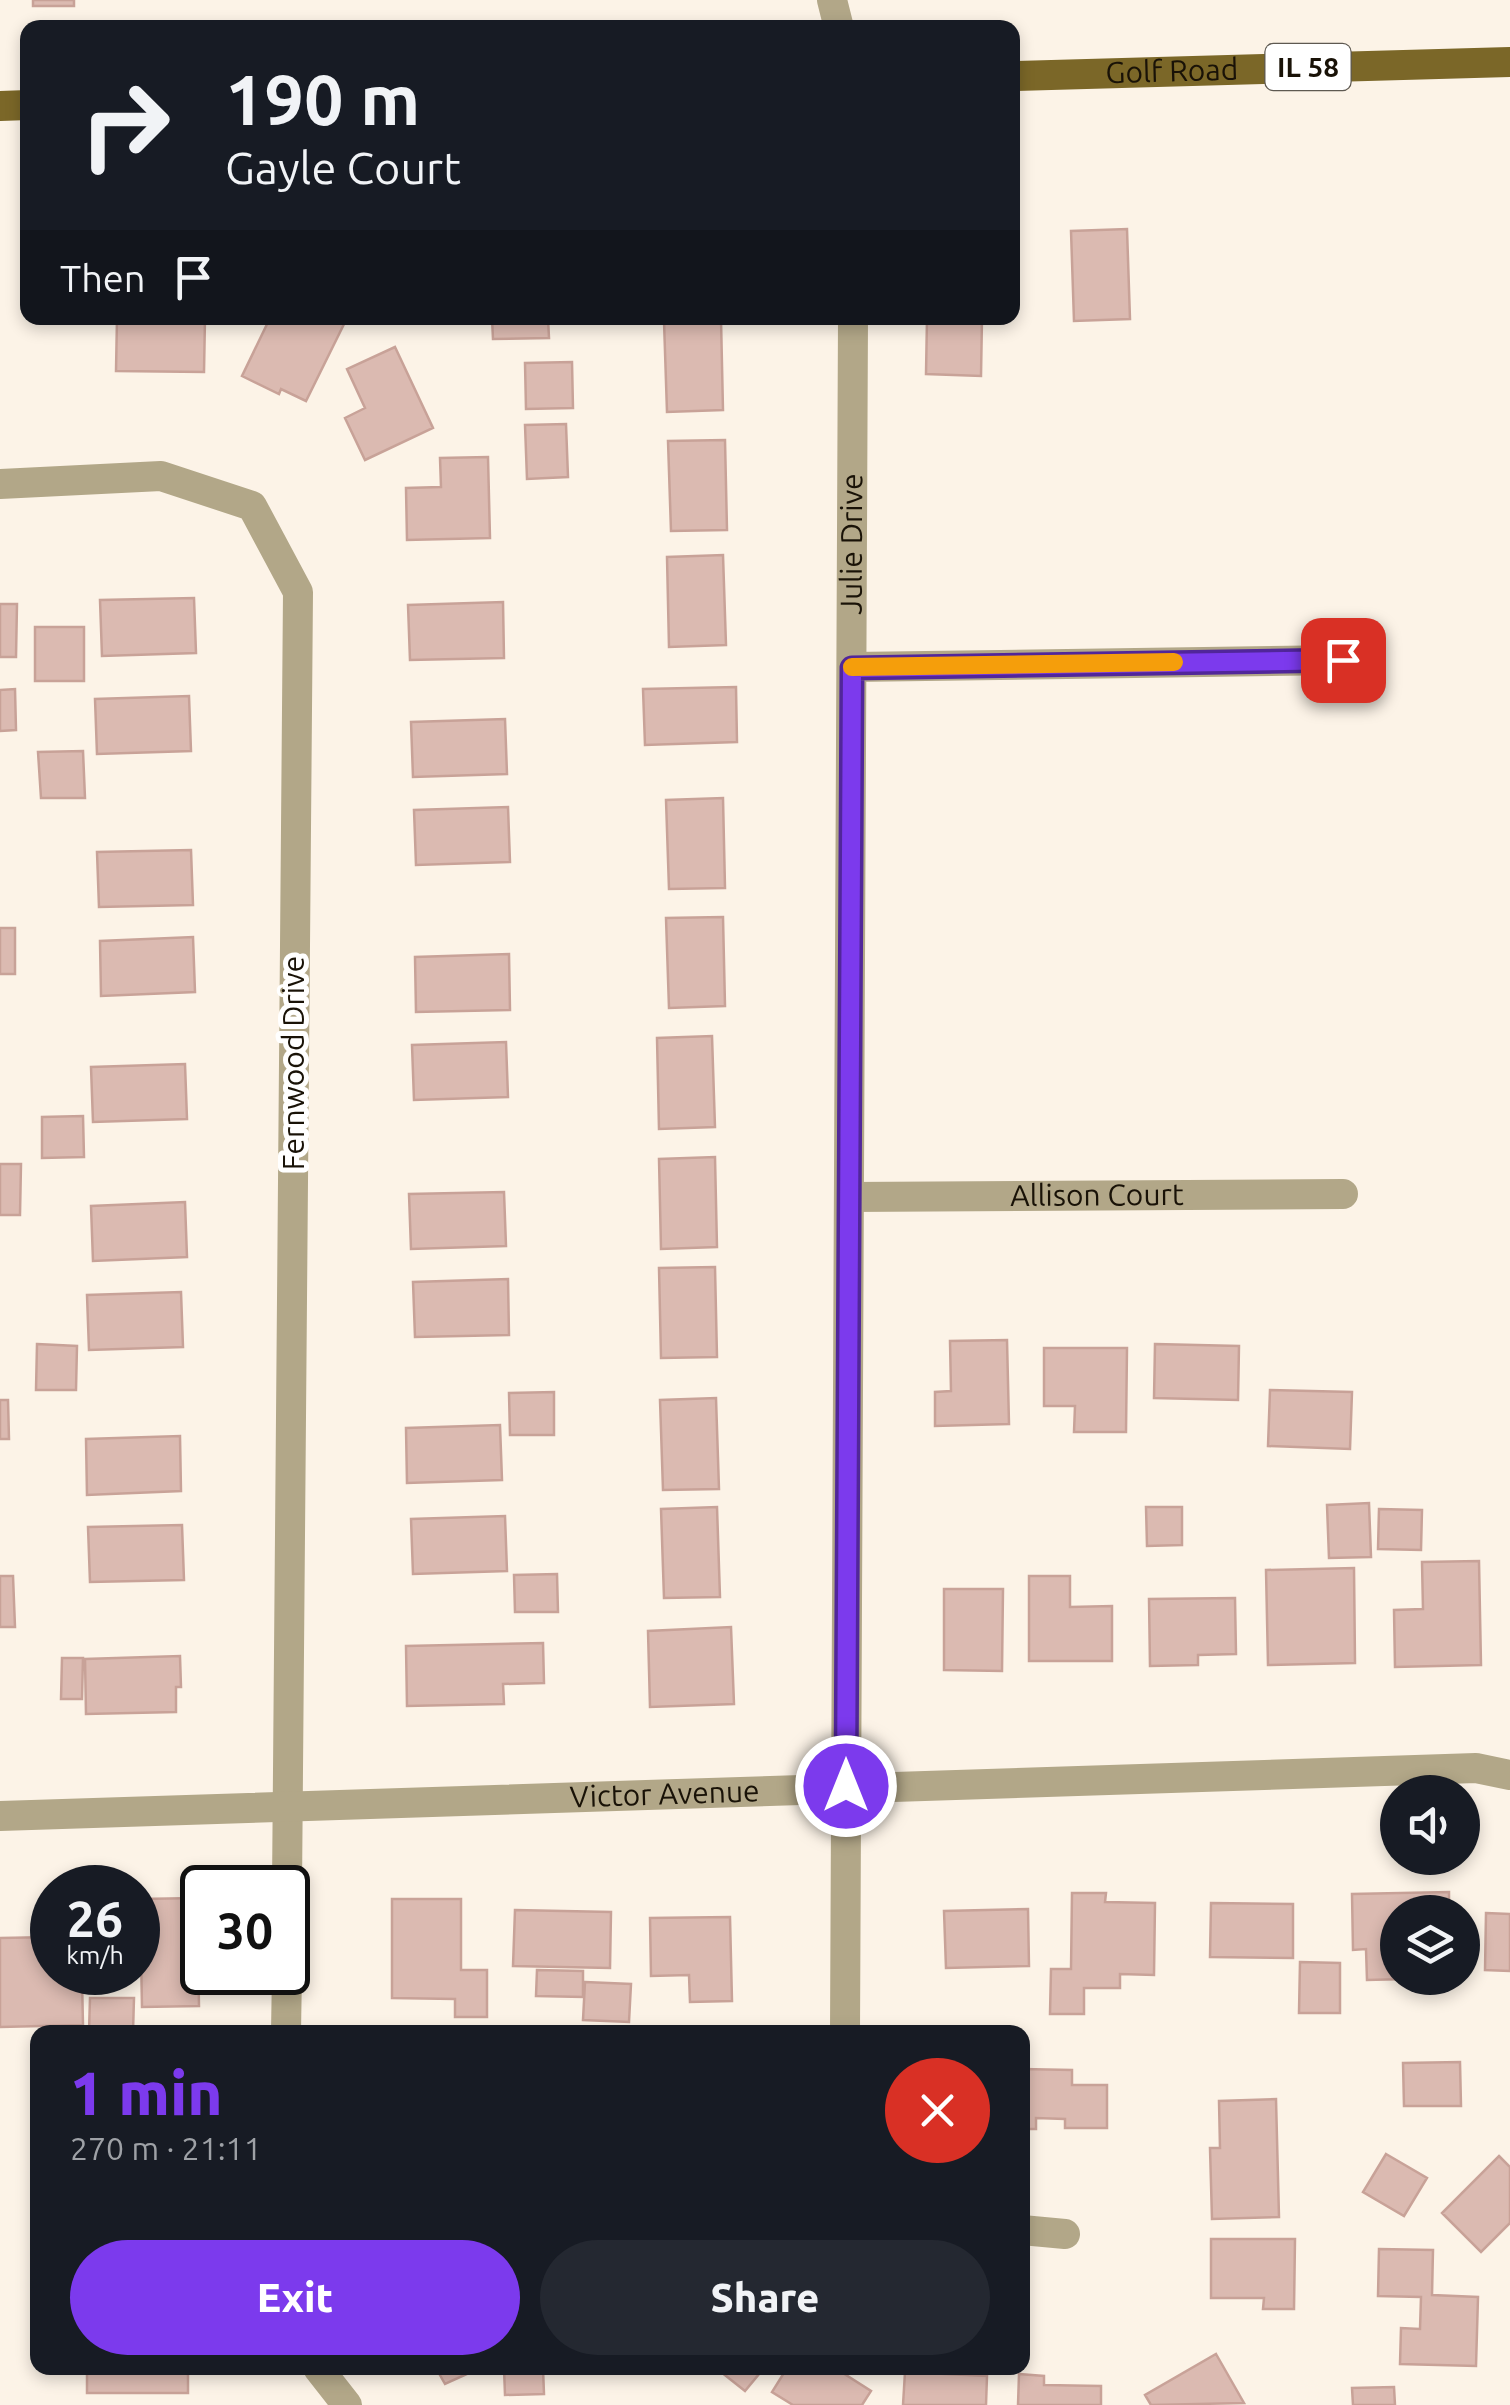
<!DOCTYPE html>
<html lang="en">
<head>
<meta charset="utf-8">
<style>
  :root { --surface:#171b24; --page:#242831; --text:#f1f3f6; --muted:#9ea1a6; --accent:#7c3aed }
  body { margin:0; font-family:Ubuntu,sans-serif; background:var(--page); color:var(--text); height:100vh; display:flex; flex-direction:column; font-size:38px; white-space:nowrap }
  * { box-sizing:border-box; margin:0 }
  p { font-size:32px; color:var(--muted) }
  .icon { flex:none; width:55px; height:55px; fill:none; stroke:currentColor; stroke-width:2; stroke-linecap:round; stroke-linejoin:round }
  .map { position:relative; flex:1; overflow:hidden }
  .panel { position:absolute; left:30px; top:2025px; width:1000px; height:350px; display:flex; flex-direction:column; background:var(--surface); border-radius:20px; box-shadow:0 5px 15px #0003 }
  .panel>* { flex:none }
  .guide { position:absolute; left:20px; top:20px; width:1000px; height:305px; border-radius:20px; box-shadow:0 5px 15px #0003; background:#171b24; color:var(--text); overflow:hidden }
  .fabs { position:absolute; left:1380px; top:1775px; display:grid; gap:20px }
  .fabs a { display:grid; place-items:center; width:100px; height:100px; border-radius:50%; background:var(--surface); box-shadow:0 5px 15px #0003; font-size:50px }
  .speed { position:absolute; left:30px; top:1865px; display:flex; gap:20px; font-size:50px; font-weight:700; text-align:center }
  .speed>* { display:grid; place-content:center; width:130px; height:130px; border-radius:50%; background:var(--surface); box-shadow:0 5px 15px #0003; line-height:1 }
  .speed small { font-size:25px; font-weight:400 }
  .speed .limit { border:5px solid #111; border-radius:15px; background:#fff; color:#111 }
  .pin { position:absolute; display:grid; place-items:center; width:85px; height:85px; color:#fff; margin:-42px; border-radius:20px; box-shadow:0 5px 15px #0006 }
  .me { position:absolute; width:110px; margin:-55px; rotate:0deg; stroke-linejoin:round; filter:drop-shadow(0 0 8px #0008) }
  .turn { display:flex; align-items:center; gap:35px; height:210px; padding:0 40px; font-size:45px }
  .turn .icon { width:130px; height:130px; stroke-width:2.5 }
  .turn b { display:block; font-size:70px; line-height:85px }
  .then { display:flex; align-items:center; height:95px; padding:0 40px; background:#0003; gap:20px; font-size:38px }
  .round { display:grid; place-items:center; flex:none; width:105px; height:105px; border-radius:52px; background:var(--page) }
  .summary { display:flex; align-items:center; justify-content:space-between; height:170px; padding:0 40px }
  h1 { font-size:60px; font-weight:800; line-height:75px; color:var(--accent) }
  .button { display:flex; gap:20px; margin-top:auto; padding:20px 40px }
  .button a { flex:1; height:115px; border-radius:60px; background:var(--accent); color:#fff; font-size:40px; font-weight:800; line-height:115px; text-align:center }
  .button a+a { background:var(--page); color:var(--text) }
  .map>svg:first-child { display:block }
  .building { fill:#dbbab1; stroke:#c8a298; stroke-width:2.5 }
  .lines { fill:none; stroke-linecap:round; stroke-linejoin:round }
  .minor { stroke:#b2a788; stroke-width:30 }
  .major { stroke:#7b6728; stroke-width:30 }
  .route-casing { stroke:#51269a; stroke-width:25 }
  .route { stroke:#7c3aed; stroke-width:18 }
  .slow { stroke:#f59e0b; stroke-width:18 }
  .labels { text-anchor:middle; stroke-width:10; stroke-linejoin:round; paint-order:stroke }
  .shield { fill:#fff; stroke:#5e5951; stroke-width:2.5 }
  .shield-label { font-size:28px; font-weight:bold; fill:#191207 }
  .street-label { font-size:30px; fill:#191207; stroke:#fff }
</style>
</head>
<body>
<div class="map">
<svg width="1510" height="2405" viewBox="0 0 1510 2405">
  <rect width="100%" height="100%" fill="#fcf3e7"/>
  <path class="building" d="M 33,0 L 74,0 L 74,6 L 33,6 Z
    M 1127,229 L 1130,319 L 1074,321 L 1071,231 Z
    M 117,318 L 205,318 L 204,372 L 116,371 Z
    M 270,318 L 347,318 L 306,401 L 281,389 L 279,394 L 242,376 Z
    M 492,318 L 548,318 L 549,338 L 493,339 Z
    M 927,318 L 982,318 L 981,376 L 926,374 Z
    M 721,319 L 723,410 L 667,412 L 664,321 Z
    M 395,347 L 433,428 L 365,460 L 345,418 L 365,408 L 347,369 Z
    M 572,362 L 573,408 L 526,409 L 525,363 Z
    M 566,424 L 568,477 L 527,479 L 525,425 Z
    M 725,440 L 727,530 L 671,531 L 668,441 Z
    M 488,457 L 490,538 L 407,540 L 406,488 L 441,487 L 440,458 Z
    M 723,555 L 726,645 L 669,647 L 667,557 Z
    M 194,598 L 196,653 L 102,656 L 100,600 Z
    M 503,602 L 504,658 L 410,660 L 408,605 Z
    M 0,604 L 17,604 L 16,657 L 0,657 Z
    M 35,627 L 84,627 L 84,681 L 35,681 Z
    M 736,687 L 737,742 L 645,745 L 643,689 Z
    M 15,689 L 16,730 L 0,731 L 0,690 Z
    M 189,696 L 191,751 L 97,754 L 95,699 Z
    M 505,719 L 507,774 L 413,777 L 411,722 Z
    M 83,751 L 85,798 L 41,798 L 38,752 Z
    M 723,798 L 725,888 L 669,889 L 666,800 Z
    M 508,807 L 510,862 L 416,865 L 414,810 Z
    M 191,850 L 193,905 L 99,907 L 97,852 Z
    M 723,917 L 725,1006 L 669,1008 L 666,918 Z
    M 0,928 L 15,928 L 15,974 L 0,974 Z
    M 193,937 L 195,992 L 101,996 L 100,941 Z
    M 509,954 L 510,1010 L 416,1012 L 415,957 Z
    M 712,1036 L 715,1127 L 659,1129 L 657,1038 Z
    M 506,1042 L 508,1097 L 414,1100 L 412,1045 Z
    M 185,1064 L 187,1119 L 93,1122 L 91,1067 Z
    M 83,1116 L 84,1157 L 42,1158 L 42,1117 Z
    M 715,1157 L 717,1247 L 661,1249 L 659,1159 Z
    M 0,1164 L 21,1164 L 20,1215 L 0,1215 Z
    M 504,1192 L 506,1246 L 411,1249 L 409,1194 Z
    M 185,1202 L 187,1257 L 93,1261 L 91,1206 Z
    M 715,1267 L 717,1357 L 661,1358 L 659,1268 Z
    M 508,1279 L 509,1335 L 415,1337 L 413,1282 Z
    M 181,1292 L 183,1347 L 89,1350 L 87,1295 Z
    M 1007,1340 L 1009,1424 L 935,1426 L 935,1392 L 951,1391 L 950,1341 Z
    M 37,1344 L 77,1346 L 76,1390 L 36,1390 Z
    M 1155,1344 L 1239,1346 L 1238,1400 L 1154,1398 Z
    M 1044,1348 L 1127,1348 L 1126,1432 L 1074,1432 L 1075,1406 L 1044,1406 Z
    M 1270,1390 L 1352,1392 L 1350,1449 L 1268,1446 Z
    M 554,1392 L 554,1435 L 510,1435 L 509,1393 Z
    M 716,1398 L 719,1489 L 663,1490 L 660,1400 Z
    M 0,1400 L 8,1400 L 9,1439 L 0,1439 Z
    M 500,1425 L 502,1480 L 407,1483 L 406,1428 Z
    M 180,1436 L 181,1491 L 87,1495 L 86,1439 Z
    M 1369,1503 L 1371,1557 L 1329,1558 L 1327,1505 Z
    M 717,1507 L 720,1597 L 664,1598 L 661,1509 Z
    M 1146,1507 L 1182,1507 L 1182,1545 L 1147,1546 Z
    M 1379,1509 L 1422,1510 L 1421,1550 L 1378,1549 Z
    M 505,1516 L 507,1571 L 413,1574 L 411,1519 Z
    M 182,1525 L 184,1580 L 90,1582 L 88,1527 Z
    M 1479,1561 L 1481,1665 L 1395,1667 L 1394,1610 L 1423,1609 L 1422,1562 Z
    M 1354,1568 L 1355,1663 L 1268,1665 L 1266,1570 Z
    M 557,1574 L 558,1612 L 515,1612 L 514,1575 Z
    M 0,1576 L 13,1576 L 15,1627 L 0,1627 Z
    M 1029,1576 L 1070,1576 L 1070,1607 L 1112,1606 L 1112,1661 L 1029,1661 Z
    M 944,1589 L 1003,1589 L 1002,1671 L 944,1670 Z
    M 1235,1598 L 1236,1654 L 1198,1655 L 1198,1665 L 1150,1666 L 1149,1599 Z
    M 731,1627 L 734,1704 L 650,1707 L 648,1631 Z
    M 543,1643 L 544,1683 L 503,1684 L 504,1704 L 407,1706 L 406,1646 Z
    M 180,1656 L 181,1687 L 176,1687 L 176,1712 L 86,1714 L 85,1659 Z
    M 62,1658 L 83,1658 L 82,1699 L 61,1699 Z
    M 1449,1892 L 1449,1912 L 1398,1912 L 1398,1978 L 1450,1978 L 1367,1980 L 1366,1949 L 1353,1950 L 1352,1894 Z
    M 1072,1893 L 1106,1893 L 1105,1902 L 1155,1903 L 1154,1975 L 1120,1974 L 1120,1988 L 1084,1988 L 1084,2014 L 1050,2014 L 1051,1969 L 1071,1969 Z
    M 197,1898 L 199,2006 L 142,2007 L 140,1899 Z
    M 392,1899 L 461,1899 L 461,1970 L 487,1970 L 487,2017 L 455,2017 L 455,1999 L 392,1998 Z
    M 1211,1903 L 1293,1904 L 1293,1958 L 1210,1957 Z
    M 1028,1909 L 1029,1966 L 946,1968 L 944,1911 Z
    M 515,1910 L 611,1912 L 610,1968 L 513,1966 Z
    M 1486,1913 L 1510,1914 L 1510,1971 L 1485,1970 Z
    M 730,1917 L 732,2001 L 690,2002 L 689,1975 L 651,1976 L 650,1918 Z
    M 52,1937 L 52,1972 L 56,1972 L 56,1980 L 82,1979 L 83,2025 L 0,2027 L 0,1938 Z
    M 1300,1962 L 1340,1963 L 1340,2013 L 1299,2013 Z
    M 537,1970 L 583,1971 L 583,1997 L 536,1996 Z
    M 585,1982 L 631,1984 L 629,2022 L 583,2020 Z
    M 90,1998 L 134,1998 L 133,2032 L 89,2032 Z
    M 1460,2062 L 1461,2106 L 1404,2106 L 1403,2063 Z
    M 1022,2069 L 1072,2070 L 1072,2085 L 1107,2085 L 1107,2128 L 1065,2128 L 1065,2119 L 1036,2118 L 1036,2129 L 1022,2129 Z
    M 1276,2099 L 1279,2217 L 1212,2219 L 1210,2148 L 1220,2148 L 1219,2101 Z
    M 1386,2154 L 1427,2178 L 1404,2216 L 1363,2192 Z
    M 1499,2156 L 1510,2167 L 1510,2223 L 1481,2252 L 1442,2213 Z
    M 1211,2239 L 1295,2239 L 1294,2309 L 1263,2309 L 1264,2298 L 1211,2298 Z
    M 1379,2249 L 1433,2250 L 1432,2295 L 1478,2297 L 1476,2366 L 1400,2364 L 1401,2328 L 1420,2329 L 1421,2297 L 1378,2296 Z
    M 1216,2354 L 1244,2403 L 1151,2405 L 1145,2395 Z
    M 87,2368 L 188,2368 L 188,2393 L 87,2393 Z
    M 436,2368 L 480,2368 L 445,2384 Z
    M 504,2368 L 543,2368 L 544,2394 L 505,2395 Z
    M 716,2368 L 764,2368 L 745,2391 Z
    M 787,2368 L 835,2368 L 871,2391 L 862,2405 L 793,2405 L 772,2392 Z
    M 905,2372 L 987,2376 L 986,2405 L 903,2405 Z
    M 1019,2374 L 1044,2376 L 1044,2385 L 1101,2386 L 1101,2405 L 1018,2405 Z
    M 1394,2387 L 1395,2405 L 1353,2405 L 1352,2388 Z"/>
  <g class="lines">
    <g class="minor">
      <path d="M 832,0 L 839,28"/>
      <path d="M 0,484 L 161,476 L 252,506 L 298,592 L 287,1888"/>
      <path d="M 852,667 L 1343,660"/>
      <path id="s1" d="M 849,1197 L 1343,1194"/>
      <path id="s2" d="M 0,1816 L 1476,1768 L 1510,1775"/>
      <path d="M 286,2032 L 287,1972"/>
      <path id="s3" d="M 845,2032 L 853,318"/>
      <path d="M 1022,2230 L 1065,2234"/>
      <path d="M 318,2368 L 347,2405"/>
    </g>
    <g class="major">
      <path id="s4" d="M 1012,76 L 1510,62"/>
      <path d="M 0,106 L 28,105"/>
    </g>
  </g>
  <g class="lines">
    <g class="route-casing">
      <path id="route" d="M 846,1786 L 852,668 L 1343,660"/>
    </g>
    <use href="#route" class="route"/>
    <path class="slow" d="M 852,667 L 1174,662"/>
  </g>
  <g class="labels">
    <rect class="shield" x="1265.5" y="44" width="85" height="46" rx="8"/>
    <g class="shield-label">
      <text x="1308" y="77">IL 58</text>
    </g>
    <g class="street-label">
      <text dy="10" stroke="none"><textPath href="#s4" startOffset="160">Golf Road</textPath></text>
      <text dy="10" stroke="none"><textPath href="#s3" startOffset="1488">Julie Drive</textPath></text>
      <text transform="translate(294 1063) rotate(-90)" y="10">Fernwood Drive</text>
      <text dy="10" stroke="none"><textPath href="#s1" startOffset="248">Allison Court</textPath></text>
      <text dy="10" stroke="none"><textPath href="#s2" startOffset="665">Victor Avenue</textPath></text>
    </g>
  </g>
</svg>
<div class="fabs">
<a><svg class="icon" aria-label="sound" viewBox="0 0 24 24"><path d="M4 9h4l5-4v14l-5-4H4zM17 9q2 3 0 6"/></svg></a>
<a><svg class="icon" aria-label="layers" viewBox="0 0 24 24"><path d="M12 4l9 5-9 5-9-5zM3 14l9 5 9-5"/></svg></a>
</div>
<div class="speed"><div>26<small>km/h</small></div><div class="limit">30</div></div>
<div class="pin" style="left:1343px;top:660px;background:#d93025"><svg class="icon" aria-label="arrive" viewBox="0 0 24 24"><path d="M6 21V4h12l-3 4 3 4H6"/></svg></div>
<svg class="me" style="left:846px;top:1786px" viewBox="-20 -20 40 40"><circle r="17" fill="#7c3aed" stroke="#fff" stroke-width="3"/><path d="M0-11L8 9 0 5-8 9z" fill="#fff"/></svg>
<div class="guide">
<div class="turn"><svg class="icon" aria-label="right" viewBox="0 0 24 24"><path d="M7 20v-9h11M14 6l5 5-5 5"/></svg><div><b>190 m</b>Gayle Court</div></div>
<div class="then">Then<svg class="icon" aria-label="arrive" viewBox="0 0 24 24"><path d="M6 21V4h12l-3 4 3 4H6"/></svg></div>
</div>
<section class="panel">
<div class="summary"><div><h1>1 min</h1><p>270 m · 21:11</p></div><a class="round" style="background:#d93025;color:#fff"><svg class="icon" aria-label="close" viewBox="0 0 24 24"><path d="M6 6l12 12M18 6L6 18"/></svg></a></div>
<div class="button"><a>Exit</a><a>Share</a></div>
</section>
</div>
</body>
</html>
